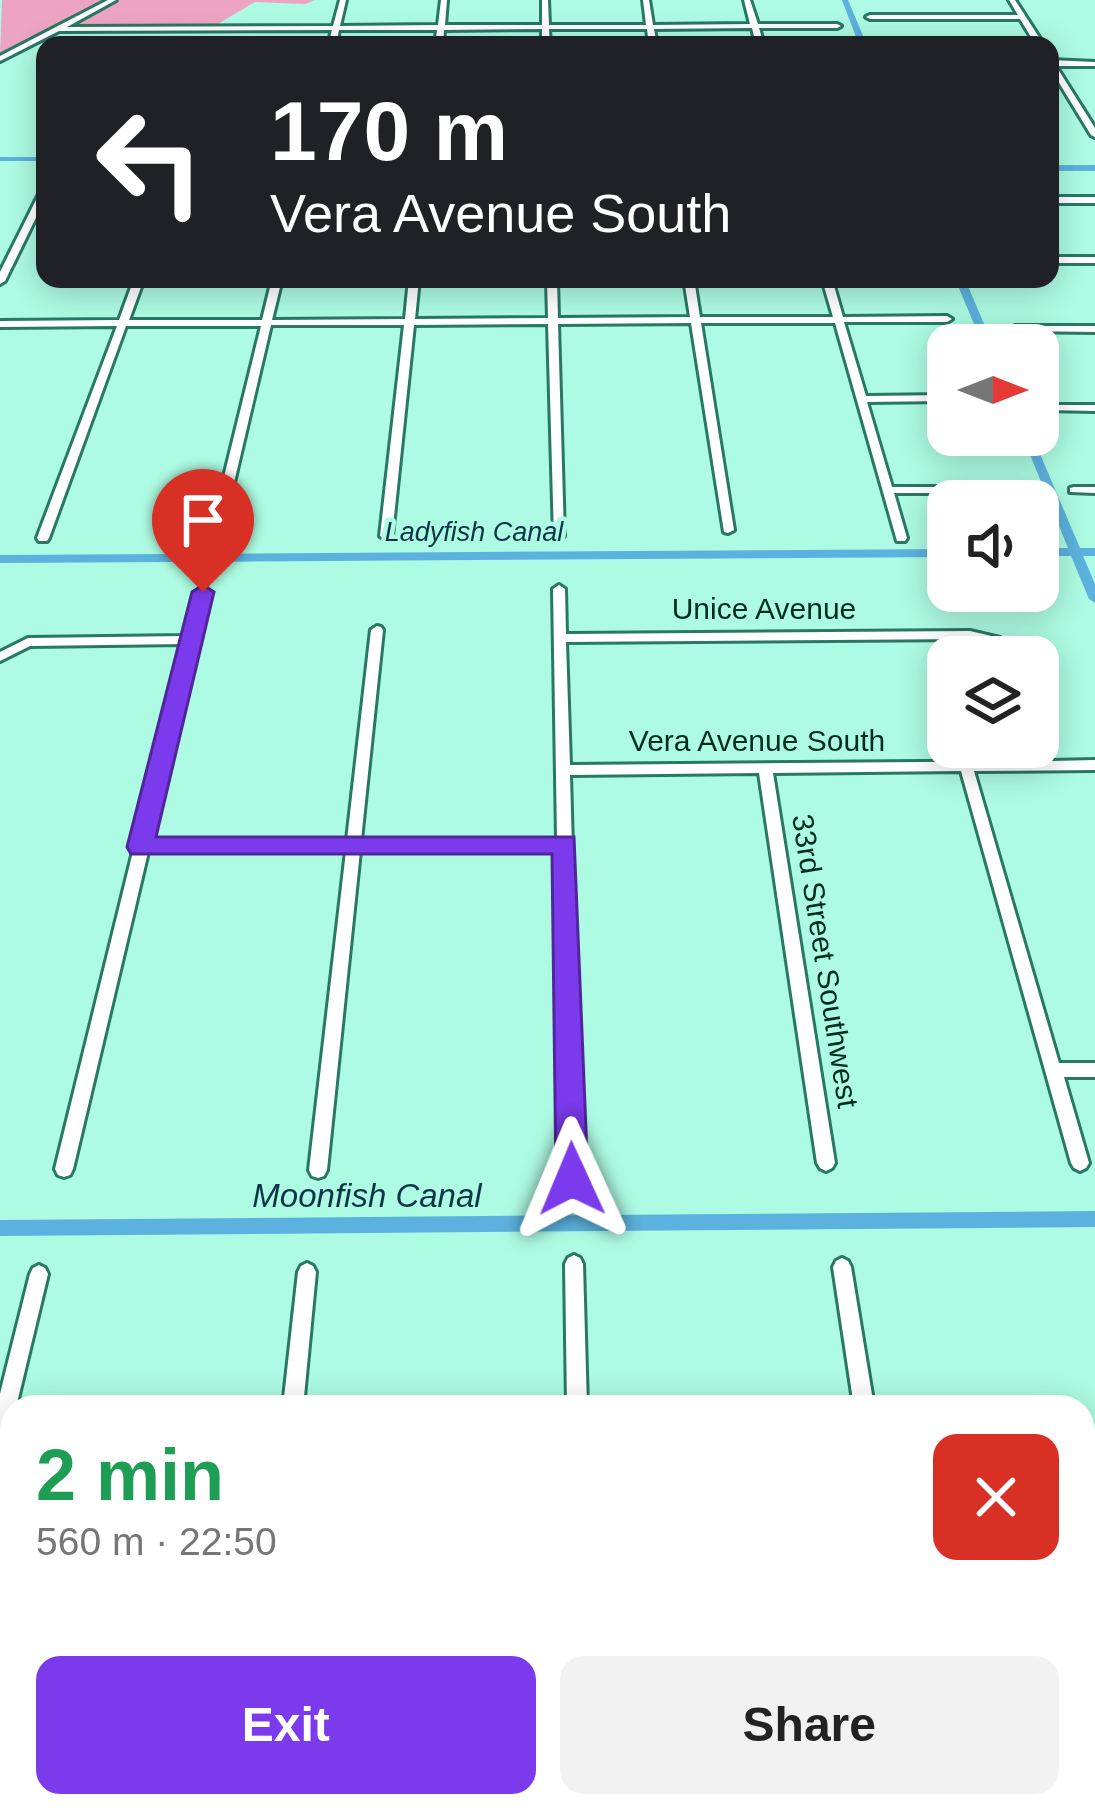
<!DOCTYPE html>
<html lang="en">
<head>
<meta charset="utf-8">
<style>
  :root { --surface:#fff; --page:#f2f2f2; --text:#222; --muted:#767676; --accent:#7c3aed }
  body { margin:0; font-family:Arial,sans-serif; background:var(--page); color:var(--text); height:100vh; display:flex; flex-direction:column; font-size:45px; white-space:nowrap }
  * { box-sizing:border-box; margin:0 }
  p { font-size:39px; color:var(--muted) }
  .icon { flex:none; width:66px; height:66px; fill:none; stroke:currentColor; stroke-width:2; stroke-linecap:round; stroke-linejoin:round }
  .map { position:relative; flex:1; overflow:hidden }
  .panel { position:absolute; left:0px; top:1395px; width:1095px; height:423px; display:flex; flex-direction:column; background:var(--surface); border-radius:36px 36px 0 0; box-shadow:0 6px 30px #0003 }
  .panel>* { flex:none }
  .banner { position:absolute; left:36px; top:36px; width:1023px; height:252px; border-radius:24px; box-shadow:0 6px 30px #0003; background:#202124; color:#fff; overflow:hidden }
  .needle { width:78px; rotate:90deg }
  .controls { position:absolute; left:927px; top:324px; display:grid; gap:24px }
  .controls a { display:grid; place-items:center; width:132px; height:132px; border-radius:24px; background:var(--surface); box-shadow:0 6px 30px #0003; font-size:60px }
  .pin { position:absolute; display:grid; place-items:center; width:102px; height:102px; color:#fff; margin:-123px -51px; border-radius:50% 50% 50% 0; rotate:-45deg; box-shadow:0 0 12px #0007 }
  .pin .icon { rotate:45deg }
  .me { position:absolute; width:132px; margin:-66px; rotate:359deg; stroke-linejoin:round; filter:drop-shadow(0 0 9px #0008) }
  .turn { display:flex; align-items:center; gap:42px; height:252px; padding:0 36px; font-size:54px }
  .turn .icon { width:156px; height:156px; stroke-width:2.5 }
  .turn b { display:block; font-size:84px; line-height:102px }
  .round { display:grid; place-items:center; flex:none; width:126px; height:126px; border-radius:24px; background:var(--page) }
  .head { display:flex; align-items:center; justify-content:space-between; height:204px; padding:0 36px }
  h1 { font-size:72px; font-weight:600; line-height:90px; color:#1e9e55 }
  .cta { display:flex; gap:24px; margin-top:auto; padding:24px 36px }
  .cta a { flex:1; height:138px; border-radius:24px; background:var(--accent); color:#fff; font-size:48px; font-weight:600; line-height:138px; text-align:center }
  .cta a+a { background:var(--page); color:var(--text) }
  .map>svg:first-child { display:block }
  .green { fill:#eda4c3 }
  .lines { fill:none; stroke-linecap:round; stroke-linejoin:round }
  .canal { fill:#5cb2de; fill-rule:evenodd }
  .minor-casing { stroke:#287863; stroke-width:6 }
  .minor { fill:#fff; fill-rule:evenodd }
  .route { fill:#7c3aed; stroke:#51269a; stroke-width:3 }
  .labels { text-anchor:middle; stroke-width:9; stroke-linejoin:round; paint-order:stroke }
  .far-water-label { font-size:27px; font-style:italic; fill:#0e3547; stroke:#adfbe2 }
  .street-label { font-size:30px; fill:#002c21; stroke:#adfbe2 }
  .water-label { font-size:33px; font-style:italic; fill:#0e3547; stroke:#adfbe2 }
</style>
</head>
<body>
<div class="map">
<svg width="1095" height="1816" viewBox="0 0 1095 1816">
  <rect width="100%" height="100%" fill="#adfbe2"/>
  <path class="green" d="M 315,0 L 305,4 L 255,2 L 216,25 L 53,28 L 0,57 L 2,0 Z"/>
  <g class="lines">
    <path class="canal" d="M 842,0 L 848,0 L 867,45 L 859,45 Z
      M 0,157 L 45,157 L 45,161 L 0,161 Z
      M 1050,165 L 1095,165 L 1095,171 L 1050,171 Z
      M 955,279 L 965,279 L 993,345 L 983,345 Z
      M 1022,435 L 1032,435 L 1080,548 L 1095,548 L 1095,556 L 1083,556 L 1095,584 L 1095,603 L 1089,599 L 1071,556 L 1038,556 L 1038,548 L 1068,548 Z
      M 948,549 L 948,557 L 0,563 L 0,555 Z
      M 1095,1211 L 1095,1227 L 0,1236 L 0,1220 Z"/>
    <g class="minor-casing">
      <path id="minor" d="M 108,0 L 116,0 L 67,27 L 333,26 L 340,0 L 346,0 L 340,26 L 438,25 L 441,0 L 447,0 L 445,25 L 542,25 L 542,0 L 548,0 L 549,25 L 646,25 L 643,0 L 649,0 L 653,25 L 750,24 L 744,0 L 750,0 L 758,24 L 837,24 L 841,26 L 837,28 L 759,28 L 764,45 L 756,45 L 752,28 L 654,29 L 657,45 L 649,45 L 647,29 L 549,29 L 550,45 L 542,45 L 542,29 L 444,30 L 443,45 L 435,45 L 437,30 L 339,30 L 336,45 L 328,45 L 332,30 L 59,31 L 0,61 L 0,56 Z
        M 1009,0 L 1015,0 L 1044,45 L 1036,45 L 1020,19 L 870,19 L 866,17 L 870,15 L 1018,15 Z
        M 1050,60 L 1095,62 L 1095,66 L 1056,66 L 1095,128 L 1095,137 L 1091,135 L 1050,68 Z
        M 45,187 L 45,199 L 5,281 L 0,284 L 0,272 L 41,190 Z
        M 1050,197 L 1095,197 L 1095,203 L 1050,203 Z
        M 1050,257 L 1095,257 L 1095,263 L 1050,263 Z
        M 134,279 L 144,279 L 129,320 L 262,320 L 272,279 L 282,279 L 272,320 L 405,319 L 409,279 L 419,279 L 415,319 L 548,318 L 547,279 L 557,279 L 558,318 L 690,317 L 684,279 L 694,279 L 700,317 L 833,317 L 822,279 L 832,279 L 843,317 L 947,316 L 952,319 L 947,322 L 844,322 L 866,396 L 948,395 L 948,401 L 867,402 L 892,487 L 1014,487 L 1020,490 L 1014,493 L 894,493 L 907,538 L 905,541 L 897,541 L 835,323 L 701,323 L 734,530 L 728,533 L 724,532 L 691,323 L 558,324 L 564,536 L 558,540 L 554,538 L 548,324 L 414,325 L 392,536 L 386,540 L 380,536 L 404,325 L 271,325 L 221,538 L 215,542 L 209,538 L 261,326 L 126,326 L 49,538 L 47,541 L 39,541 L 37,538 L 117,326 L 0,327 L 0,321 L 119,320 Z
        M 1015,326 L 1095,326 L 1095,332 L 1012,331 L 1012,327 Z
        M 1048,405 L 1095,405 L 1095,411 L 1044,410 L 1043,408 Z
        M 1074,487 L 1095,487 L 1095,493 L 1070,492 L 1070,488 Z
        M 559,585 L 565,589 L 566,634 L 970,631 L 1000,638 L 1013,657 L 1000,657 L 992,644 L 970,639 L 566,642 L 570,765 L 1037,761 L 1032,747 L 1038,747 L 1038,739 L 1043,741 L 1051,761 L 1095,760 L 1095,770 L 974,771 L 1059,1063 L 1095,1063 L 1095,1077 L 1064,1077 L 1089,1163 L 1086,1168 L 1080,1171 L 1074,1168 L 1071,1163 L 961,771 L 773,773 L 835,1163 L 832,1168 L 826,1171 L 820,1168 L 817,1163 L 759,773 L 570,775 L 581,1179 L 578,1185 L 572,1187 L 566,1185 L 563,1179 L 558,849 L 360,851 L 327,1170 L 324,1176 L 318,1178 L 312,1176 L 309,1170 L 346,851 L 148,852 L 73,1169 L 70,1175 L 64,1177 L 58,1175 L 55,1169 L 184,644 L 30,646 L 0,661 L 0,652 L 28,638 L 186,636 L 197,592 L 199,589 L 207,589 L 209,592 L 150,842 L 347,840 L 371,630 L 377,626 L 381,627 L 383,630 L 361,840 L 557,839 L 553,589 Z
        M 574,1255 L 580,1258 L 583,1264 L 587,1407 L 567,1407 L 565,1264 L 568,1258 Z
        M 842,1258 L 848,1261 L 851,1267 L 874,1407 L 854,1407 L 833,1267 L 836,1261 Z
        M 307,1263 L 313,1266 L 316,1272 L 303,1407 L 283,1407 L 298,1272 L 301,1266 Z
        M 39,1265 L 45,1268 L 48,1274 L 16,1407 L 12,1407 L 12,1425 L 7,1441 L 0,1444 L 0,1394 L 30,1274 L 33,1268 Z
        M 238,1806 L 262,1806 L 261,1816 L 237,1816 Z
        M 574,1806 L 598,1806 L 599,1816 L 575,1816 Z
        M 912,1806 L 936,1806 L 937,1816 L 913,1816 Z"/>
    </g>
    <use href="#minor" class="minor"/>
  </g>
  <path class="route" d="M 203,585 L 214,592 L 156,837 L 574,837 L 588,1179 L 583,1189 L 572,1194 L 561,1189 L 556,1179 L 552,854 L 131,854 L 127,847 L 192,592 Z"/>
  <g class="labels">
    <g class="far-water-label">
      <text x="474" y="541">Ladyfish Canal</text>
    </g>
    <g class="street-label">
      <text x="764" y="619">Unice Avenue</text>
      <text x="757" y="751">Vera Avenue South</text>
      <text transform="translate(825 961) rotate(81)" y="10">33rd Street Southwest</text>
    </g>
    <g class="water-label">
      <text x="367" y="1207">Moonfish Canal</text>
    </g>
  </g>
</svg>
<div class="controls">
<a><svg class="needle" viewBox="-14 -14 28 28"><path d="M0-13l5 13h-10z" fill="#e53935"/><path d="M0 13l5-13h-10z" fill="#767676"/></svg></a>
<a><svg class="icon" aria-label="sound" viewBox="0 0 24 24"><path d="M4 9h4l5-4v14l-5-4H4zM17 9q2 3 0 6"/></svg></a>
<a><svg class="icon" aria-label="layers" viewBox="0 0 24 24"><path d="M12 4l9 5-9 5-9-5zM3 14l9 5 9-5"/></svg></a>
</div>
<div class="pin" style="left:203px;top:592px;background:#d93025"><svg class="icon" aria-label="arrive" viewBox="0 0 24 24"><path d="M6 21V4h12l-3 4 3 4H6"/></svg></div>
<svg class="me" style="left:572px;top:1179px" viewBox="-20 -20 40 40"><path d="M0-17L14 15 0 8-14 15z" fill="#7c3aed" stroke="#fff" stroke-width="4"/></svg>
<div class="banner">
<div class="turn"><svg class="icon" aria-label="left" viewBox="0 0 24 24"><path d="M17 20v-9H6M10 6l-5 5 5 5"/></svg><div><b>170 m</b>Vera Avenue South</div></div>
</div>
<section class="panel">
<div class="head"><div><h1>2 min</h1><p>560 m · 22:50</p></div><a class="round" style="background:#d93025;color:#fff"><svg class="icon" aria-label="close" viewBox="0 0 24 24"><path d="M6 6l12 12M18 6L6 18"/></svg></a></div>
<div class="cta"><a>Exit</a><a>Share</a></div>
</section>
</div>
</body>
</html>
